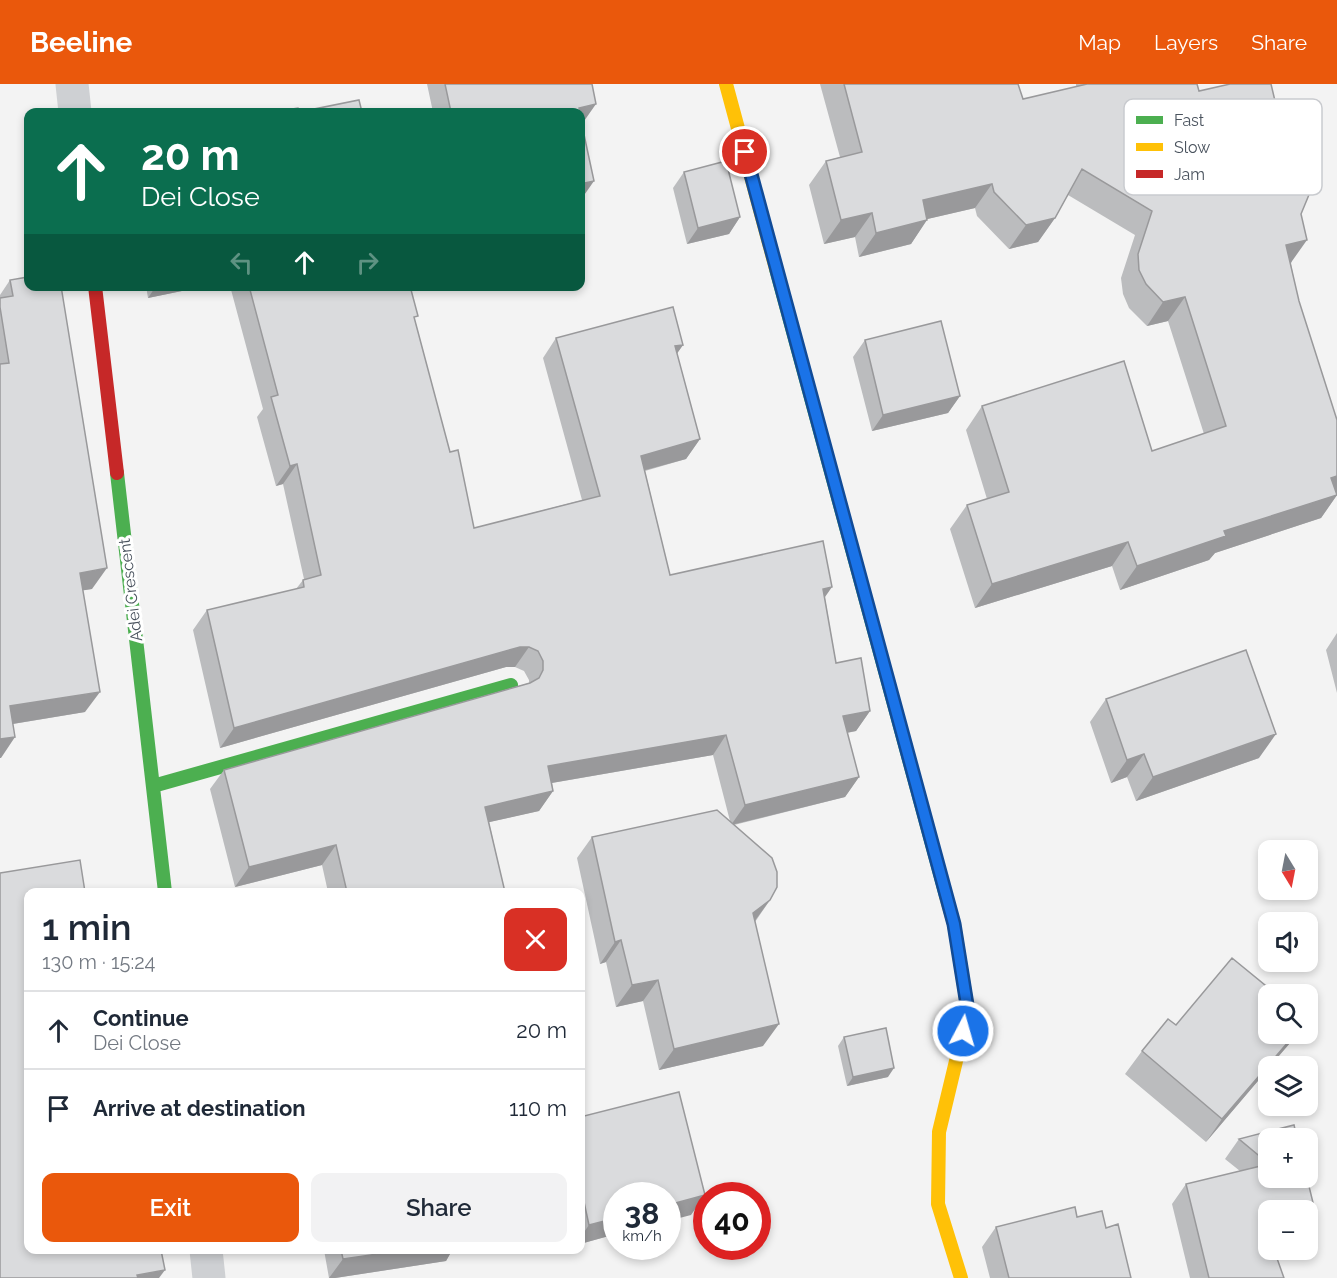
<!DOCTYPE html>
<html lang="en">
<head>
<meta charset="utf-8">
<style>
  :root { --surface:#fff; --page:#f2f2f3; --text:#1f2937; --muted:#747a83; --line:#e0e1e3; --accent:#ea580c }
  body { margin:0; font-family:Raleway,sans-serif; background:var(--page); color:var(--text); height:100vh; display:flex; flex-direction:column; font-size:22px; white-space:nowrap }
  * { box-sizing:border-box; margin:0 }
  p { font-size:20px; color:var(--muted) }
  .icon { flex:none; width:33px; height:33px; fill:none; stroke:currentColor; stroke-width:2; stroke-linecap:round; stroke-linejoin:round }
  .map { position:relative; flex:1; overflow:hidden }
  .side { position:absolute; left:24px; top:804px; width:561px; height:366px; display:flex; flex-direction:column; background:var(--surface); border-radius:12px; box-shadow:0 3px 9px #0003 }
  .side>* { flex:none }
  .top-card { position:absolute; left:24px; top:24px; width:561px; height:183px; border-radius:12px; box-shadow:0 3px 9px #0003; background:#0b6e4f; color:#fff; overflow:hidden }
  .needle { width:39px; rotate:170deg }
  .tools { position:absolute; left:1258px; top:756px; display:grid; gap:12px }
  .tools a { display:grid; place-items:center; width:60px; height:60px; border-radius:12px; background:var(--surface); box-shadow:0 3px 9px #0003; font-size:30px }
  .speed { position:absolute; left:603px; top:1098px; display:flex; gap:12px; font-size:30px; font-weight:700; text-align:center }
  .speed>* { display:grid; place-content:center; width:78px; height:78px; border-radius:50%; background:var(--surface); box-shadow:0 3px 9px #0003; line-height:1 }
  .speed small { font-size:15px; font-weight:400 }
  .speed .limit { border:9px solid #d22; background:#fff; color:#111 }
  .pin { position:absolute; display:grid; place-items:center; width:51px; height:51px; color:#fff; margin:-26px; border:3px solid #fff; border-radius:50%; box-shadow:0 2px 6px #0007 }
  .me { position:absolute; width:66px; margin:-33px; rotate:6deg; stroke-linejoin:round; filter:drop-shadow(0 0 4px #0008) }
  .turn { display:flex; align-items:center; gap:21px; height:126px; padding:0 18px; font-size:27px }
  .turn .icon { width:78px; height:78px; stroke-width:2.5 }
  .turn b { display:block; font-size:42px; line-height:51px }
  .lanes { display:flex; align-items:center; height:57px; padding:0 18px; background:#0003; justify-content:center; gap:30px; direction:ltr }
  .lanes .off { opacity:.35 }
  .round { display:grid; place-items:center; flex:none; width:63px; height:63px; border-radius:12px; background:var(--page) }
  .summary { display:flex; align-items:center; justify-content:space-between; height:102px; padding:0 18px }
  h1 { font-size:36px; font-weight:600; line-height:45px }
  .primary-button { display:flex; gap:12px; margin-top:auto; padding:12px 18px }
  .primary-button a { flex:1; height:69px; border-radius:12px; background:var(--accent); color:#fff; font-size:24px; font-weight:600; line-height:69px; text-align:center }
  .primary-button a+a { background:var(--page); color:var(--text) }
  ul { padding:0; list-style:none }
  li { display:flex; align-items:center; gap:18px; height:78px; padding:0 18px; border-top:2px solid var(--line) }
  li div { flex:1 }
  li b { display:block; font-size:22px }
  li em { font-style:normal }
  header { display:flex; align-items:center; gap:36px; box-sizing:border-box; height:84px; padding:0 30px; background:var(--accent); color:#fff }
  header strong { font-size:28px }
  nav { display:flex; gap:33px; margin-inline-start:auto; font-size:21px }
  .map>svg:first-child { display:block }
  .lines { fill:none; stroke-linecap:round; stroke-linejoin:round }
  .street { stroke:#ced0d3; stroke-width:33 }
  .fast { stroke:#4caf50; stroke-width:14 }
  .slow { stroke:#ffc107; stroke-width:14 }
  .jam { stroke:#c62828; stroke-width:14 }
  .wall { fill:#bbbcbe }
  .shaded-wall { fill:#99999b }
  .building { fill:#dadbdd; stroke:#99999b; stroke-width:1.5 }
  .route-casing { stroke:#114b97; stroke-width:15 }
  .route { stroke:#1a73e8; stroke-width:10 }
  .labels { text-anchor:middle; stroke-width:6; stroke-linejoin:round; paint-order:stroke }
  .street-label { font-size:16px; fill:#4a535e; stroke:#fff }
  .key { fill:#fff; stroke:#c9cbcf; stroke-width:1.5 }
  .key-label { font-size:16px; fill:#4a535e }
</style>
</head>
<body>
<header>
<strong>Beeline</strong>
<nav><a>Map</a><a>Layers</a><a>Share</a></nav>
</header>
<div class="map">
<svg width="1337" height="1194" viewBox="0 0 1337 1194">
  <rect width="100%" height="100%" fill="#f3f3f3"/>
  <g class="lines">
    <path class="street" d="M 72,0 L 75,28
      M 206,1166 L 209,1194"/>
    <path class="fast" d="M 776,185 L 946,812
      M 117,389 L 165,808
      M 153,702 L 511,601"/>
    <path class="slow" d="M 726,0 L 776,185
      M 946,812 L 954,840 L 968,927 L 939,1048 L 938,1120 L 961,1194"/>
    <path class="jam" d="M 95,202 L 117,389"/>
  </g>
  <path class="wall" d="M 427,0 L 592,0 L 582,39 L 580,28 L 433,28 Z
    M 820,0 L 1018,0 L 1023,15 L 1076,3 L 1076,0 L 1197,0 L 1199,7 L 1301,130 L 1291,180 L 1337,411 L 1321,434 L 1215,469 L 1209,476 L 1120,506 L 1112,482 L 975,524 L 950,445 L 967,421 L 987,415 L 966,346 L 982,322 L 1152,367 L 1204,350 L 1168,237 L 1147,242 L 1129,224 L 1123,210 L 1121,194 L 1135,151 L 1068,111 L 1055,134 L 1038,158 L 1009,165 L 977,132 L 975,124 L 927,135 L 911,160 L 859,173 L 855,153 L 824,160 L 809,101 L 826,77 L 840,73 Z
    M 684,88 L 740,133 L 729,150 L 687,160 L 673,104 Z
    M 10,196 L 92,505 L 83,506 L 85,628 L 13,640 L 0,674 L 0,211 Z
    M 146,202 L 206,202 L 148,214 Z
    M 230,202 L 410,202 L 415,236 L 450,368 L 474,444 L 582,416 L 543,274 L 556,254 L 683,261 L 677,269 L 700,355 L 686,375 L 645,387 L 670,491 L 825,514 L 836,579 L 870,627 L 856,647 L 847,649 L 859,693 L 845,713 L 734,741 L 770,816 L 755,838 L 763,962 L 659,986 L 643,917 L 616,923 L 606,878 L 600,880 L 577,774 L 592,753 L 730,737 L 713,671 L 552,699 L 553,707 L 539,727 L 489,738 L 505,808 L 328,808 L 322,781 L 235,803 L 210,705 L 224,686 L 529,599 L 529,596 L 524,587 L 515,583 L 506,583 L 220,664 L 193,546 L 207,526 L 296,505 L 303,496 L 304,495 L 283,400 L 276,402 L 257,333 L 263,325 Z
    M 865,256 L 960,312 L 948,329 L 872,347 L 853,273 Z
    M 1337,549 L 1337,609 L 1326,566 Z
    M 1106,615 L 1259,674 L 1136,717 L 1127,693 L 1111,699 L 1090,638 Z
    M 1176,941 L 1269,950 L 1297,950 L 1290,959 L 1206,1058 L 1125,990 L 1142,967 Z
    M 844,953 L 888,993 L 847,1002 L 838,962 Z
    M 580,1033 L 691,1131 L 616,1112 L 616,1150 L 580,1160 Z
    M 1294,1041 L 1316,1131 L 1308,1143 L 1308,1126 L 1269,1126 L 1269,1166 L 1284,1194 L 1190,1194 L 1172,1120 L 1186,1100 L 1240,1087 L 1225,1075 L 1239,1055 Z
    M 1077,1133 L 1106,1144 L 1131,1194 L 990,1194 L 982,1163 L 996,1143 Z
    M 324,1166 L 468,1166 L 450,1170 L 446,1177 L 335,1194 L 329,1194 Z"/>
  <path class="shaded-wall" d="M 596,20 L 582,40 L 580,40 L 580,28 L 575,28 L 579,24 Z
    M 594,97 L 580,117 L 580,100 Z
    M 992,100 L 975,124 L 906,140 L 923,116 Z
    M 872,129 L 855,153 L 824,160 L 841,136 Z
    M 740,133 L 729,150 L 687,160 L 698,144 Z
    M 1055,134 L 1038,158 L 1009,165 L 1026,141 Z
    M 927,136 L 911,160 L 859,173 L 876,149 Z
    M 1307,156 L 1290,180 L 1286,161 Z
    M 156,202 L 206,202 L 148,214 Z
    M 1185,213 L 1168,237 L 1147,242 L 1163,218 Z
    M 683,261 L 669,281 L 675,262 Z
    M 960,312 L 948,329 L 872,347 L 883,331 Z
    M 700,355 L 686,375 L 627,391 L 641,372 Z
    M 297,380 L 283,400 L 276,402 L 290,382 Z
    M 1337,392 L 1337,411 L 1321,434 L 1215,469 L 1209,476 L 1120,506 L 1137,482 L 1331,394 Z
    M 1128,458 L 1112,482 L 975,524 L 992,500 Z
    M 107,484 L 92,505 L 66,509 L 80,489 Z
    M 832,503 L 818,523 L 823,505 Z
    M 520,563 L 529,563 L 515,583 L 506,583 L 220,664 L 234,644 Z
    M 100,608 L 85,628 L 0,642 L 10,622 Z
    M 870,627 L 856,647 L 829,652 L 843,632 Z
    M 1276,650 L 1259,674 L 1136,717 L 1153,693 Z
    M 726,651 L 713,671 L 534,702 L 548,682 Z
    M 15,653 L 1,674 L 0,674 L 0,655 Z
    M 1144,670 L 1127,693 L 1111,699 L 1127,676 Z
    M 859,693 L 845,713 L 731,741 L 745,721 Z
    M 553,707 L 539,727 L 472,742 L 485,723 Z
    M 336,761 L 322,781 L 235,803 L 249,783 Z
    M 770,816 L 754,838 L 753,829 Z
    M 621,856 L 606,878 L 600,880 L 615,858 Z
    M 658,896 L 643,917 L 616,923 L 632,901 Z
    M 779,940 L 763,962 L 659,986 L 674,965 Z
    M 1295,950 L 1297,950 L 1290,959 L 1270,982 L 1269,982 L 1269,984 L 1206,1058 L 1222,1035 Z
    M 894,984 L 888,993 L 847,1002 L 853,993 Z
    M 705,1111 L 691,1131 L 668,1137 L 668,1121 Z
    M 1316,1131 L 1308,1143 L 1308,1133 Z
    M 616,1134 L 616,1150 L 580,1160 L 580,1154 L 589,1141 Z
    M 1269,1143 L 1269,1159 L 1266,1144 Z
    M 405,1166 L 468,1166 L 450,1170 L 446,1177 L 335,1194 L 329,1194 L 343,1175 Z
    M 165,1186 L 159,1194 L 135,1194 L 137,1191 Z"/>
  <path class="building" d="M 445,0 L 592,0 L 596,20 L 579,24 L 580,28 L 451,28 Z
    M 844,0 L 1018,0 L 1023,15 L 1087,0 L 1197,0 L 1199,7 L 1230,0 L 1271,0 L 1280,38 L 1306,64 L 1313,81 L 1313,101 L 1301,130 L 1307,156 L 1286,161 L 1299,217 L 1337,336 L 1337,392 L 1331,394 L 1337,411 L 1224,447 L 1226,452 L 1137,482 L 1128,458 L 992,500 L 967,421 L 1009,408 L 982,322 L 1124,277 L 1152,367 L 1226,342 L 1185,213 L 1163,218 L 1146,200 L 1139,186 L 1138,170 L 1152,127 L 1082,85 L 1055,134 L 1026,141 L 994,108 L 992,100 L 923,116 L 927,136 L 876,149 L 872,129 L 841,136 L 826,77 L 862,68 Z
    M 359,16 L 362,28 L 273,28 L 298,24 L 299,28 Z
    M 580,32 L 594,97 L 580,100 Z
    M 726,77 L 740,133 L 698,144 L 684,88 Z
    M 28,193 L 28,202 L 61,202 L 107,484 L 80,489 L 100,608 L 10,622 L 15,653 L 0,655 L 0,280 L 9,279 L 0,223 L 0,214 L 13,212 L 10,196 Z
    M 249,202 L 410,202 L 418,232 L 414,233 L 450,368 L 458,366 L 474,444 L 600,412 L 556,254 L 673,223 L 683,261 L 675,262 L 700,355 L 641,372 L 670,491 L 823,457 L 832,503 L 823,505 L 836,579 L 861,574 L 870,627 L 843,632 L 859,693 L 745,721 L 726,651 L 548,682 L 553,707 L 485,723 L 505,808 L 347,808 L 336,761 L 249,783 L 224,686 L 530,599 L 539,594 L 543,586 L 543,577 L 538,567 L 529,563 L 520,563 L 234,644 L 207,526 L 304,503 L 303,496 L 321,491 L 297,380 L 290,382 L 271,313 L 278,311 Z
    M 941,237 L 960,312 L 883,331 L 865,256 Z
    M 1246,566 L 1276,650 L 1153,693 L 1144,670 L 1127,676 L 1106,615 Z
    M 717,726 L 772,774 L 777,788 L 777,803 L 770,816 L 753,829 L 779,940 L 674,965 L 658,896 L 632,901 L 621,856 L 615,858 L 592,753 Z
    M 80,776 L 85,808 L 28,808 L 28,1166 L 161,1166 L 165,1186 L 137,1191 L 138,1194 L 0,1194 L 0,789 Z
    M 1232,874 L 1276,910 L 1269,910 L 1269,950 L 1295,950 L 1222,1035 L 1142,967 L 1168,935 L 1176,941 Z
    M 886,944 L 894,984 L 853,993 L 844,953 Z
    M 679,1008 L 705,1111 L 668,1121 L 668,1112 L 616,1112 L 616,1134 L 589,1141 L 584,1118 L 580,1119 L 580,1033 Z
    M 1294,1041 L 1297,1054 L 1269,1054 L 1269,1080 L 1239,1055 Z
    M 1269,1080 L 1269,1094 L 1307,1094 L 1316,1131 L 1308,1133 L 1308,1126 L 1269,1126 L 1269,1143 L 1266,1144 L 1269,1153 L 1269,1166 L 1274,1166 L 1284,1194 L 1209,1194 L 1186,1100 Z
    M 1075,1123 L 1077,1133 L 1102,1127 L 1106,1144 L 1118,1140 L 1131,1194 L 1009,1194 L 996,1143 Z
    M 341,1166 L 405,1166 L 343,1175 Z"/>
  <g class="lines">
    <g class="route-casing">
      <path id="route" d="M 745,68 L 954,840 L 968,927 L 963,947"/>
    </g>
    <use href="#route" class="route"/>
  </g>
  <g class="labels">
    <g class="street-label">
      <text transform="translate(130 506) rotate(-97)" y="6">Adei Crescent</text>
    </g>
  </g>
  <rect x="1124" y="15" width="198" height="96" rx="9" class="key"/>
  <rect x="1136" y="32" width="27" height="8" fill="#4caf50"/>
  <rect x="1136" y="59" width="27" height="8" fill="#ffc107"/>
  <rect x="1136" y="86" width="27" height="8" fill="#c62828"/>
  <g class="key-label">
    <text x="1174" y="42">Fast</text>
    <text x="1174" y="69">Slow</text>
    <text x="1174" y="96">Jam</text>
  </g>
</svg>
<div class="tools">
<a><svg class="needle" viewBox="-14 -14 28 28"><path d="M0-13l5 13h-10z" fill="#e53935"/><path d="M0 13l5-13h-10z" fill="#747a83"/></svg></a>
<a><svg class="icon" aria-label="sound" viewBox="0 0 24 24"><path d="M4 9h4l5-4v14l-5-4H4zM17 9q2 3 0 6"/></svg></a>
<a><svg class="icon" aria-label="search" viewBox="0 0 24 24"><circle cx="10" cy="10" r="6"/><path d="M15 15l6 6"/></svg></a>
<a><svg class="icon" aria-label="layers" viewBox="0 0 24 24"><path d="M12 4l9 5-9 5-9-5zM3 14l9 5 9-5"/></svg></a>
<a>+</a>
<a>−</a>
</div>
<div class="speed"><div>38<small>km/h</small></div><div class="limit">40</div></div>
<div class="pin" style="left:745px;top:68px;background:#d93025"><svg class="icon" aria-label="arrive" viewBox="0 0 24 24"><path d="M6 21V4h12l-3 4 3 4H6"/></svg></div>
<svg class="me" style="left:963px;top:947px" viewBox="-20 -20 40 40"><circle r="17" fill="#1a73e8" stroke="#fff" stroke-width="3"/><path d="M0-11L8 9 0 5-8 9z" fill="#fff"/></svg>
<div class="top-card">
<div class="turn"><svg class="icon" aria-label="ahead" viewBox="0 0 24 24"><path d="M12 20V5M6 11l6-6 6 6"/></svg><div><b>20 m</b>Dei Close</div></div>
<div class="lanes"><svg class="icon off" aria-label="left" viewBox="0 0 24 24"><path d="M17 20v-9H6M10 6l-5 5 5 5"/></svg><svg class="icon" aria-label="ahead" viewBox="0 0 24 24"><path d="M12 20V5M6 11l6-6 6 6"/></svg><svg class="icon off" aria-label="right" viewBox="0 0 24 24"><path d="M7 20v-9h11M14 6l5 5-5 5"/></svg></div>
</div>
<section class="side">
<div class="summary"><div><h1>1 min</h1><p>130 m · 15:24</p></div><a class="round" style="background:#d93025;color:#fff"><svg class="icon" aria-label="close" viewBox="0 0 24 24"><path d="M6 6l12 12M18 6L6 18"/></svg></a></div>
<ul>
<li><svg class="icon" aria-label="ahead" viewBox="0 0 24 24"><path d="M12 20V5M6 11l6-6 6 6"/></svg><div><b>Continue</b><p>Dei Close</p></div><em>20 m</em></li>
<li><svg class="icon" aria-label="arrive" viewBox="0 0 24 24"><path d="M6 21V4h12l-3 4 3 4H6"/></svg><div><b>Arrive at destination</b></div><em>110 m</em></li>
</ul>
<div class="primary-button"><a>Exit</a><a>Share</a></div>
</section>
</div>
</body>
</html>
